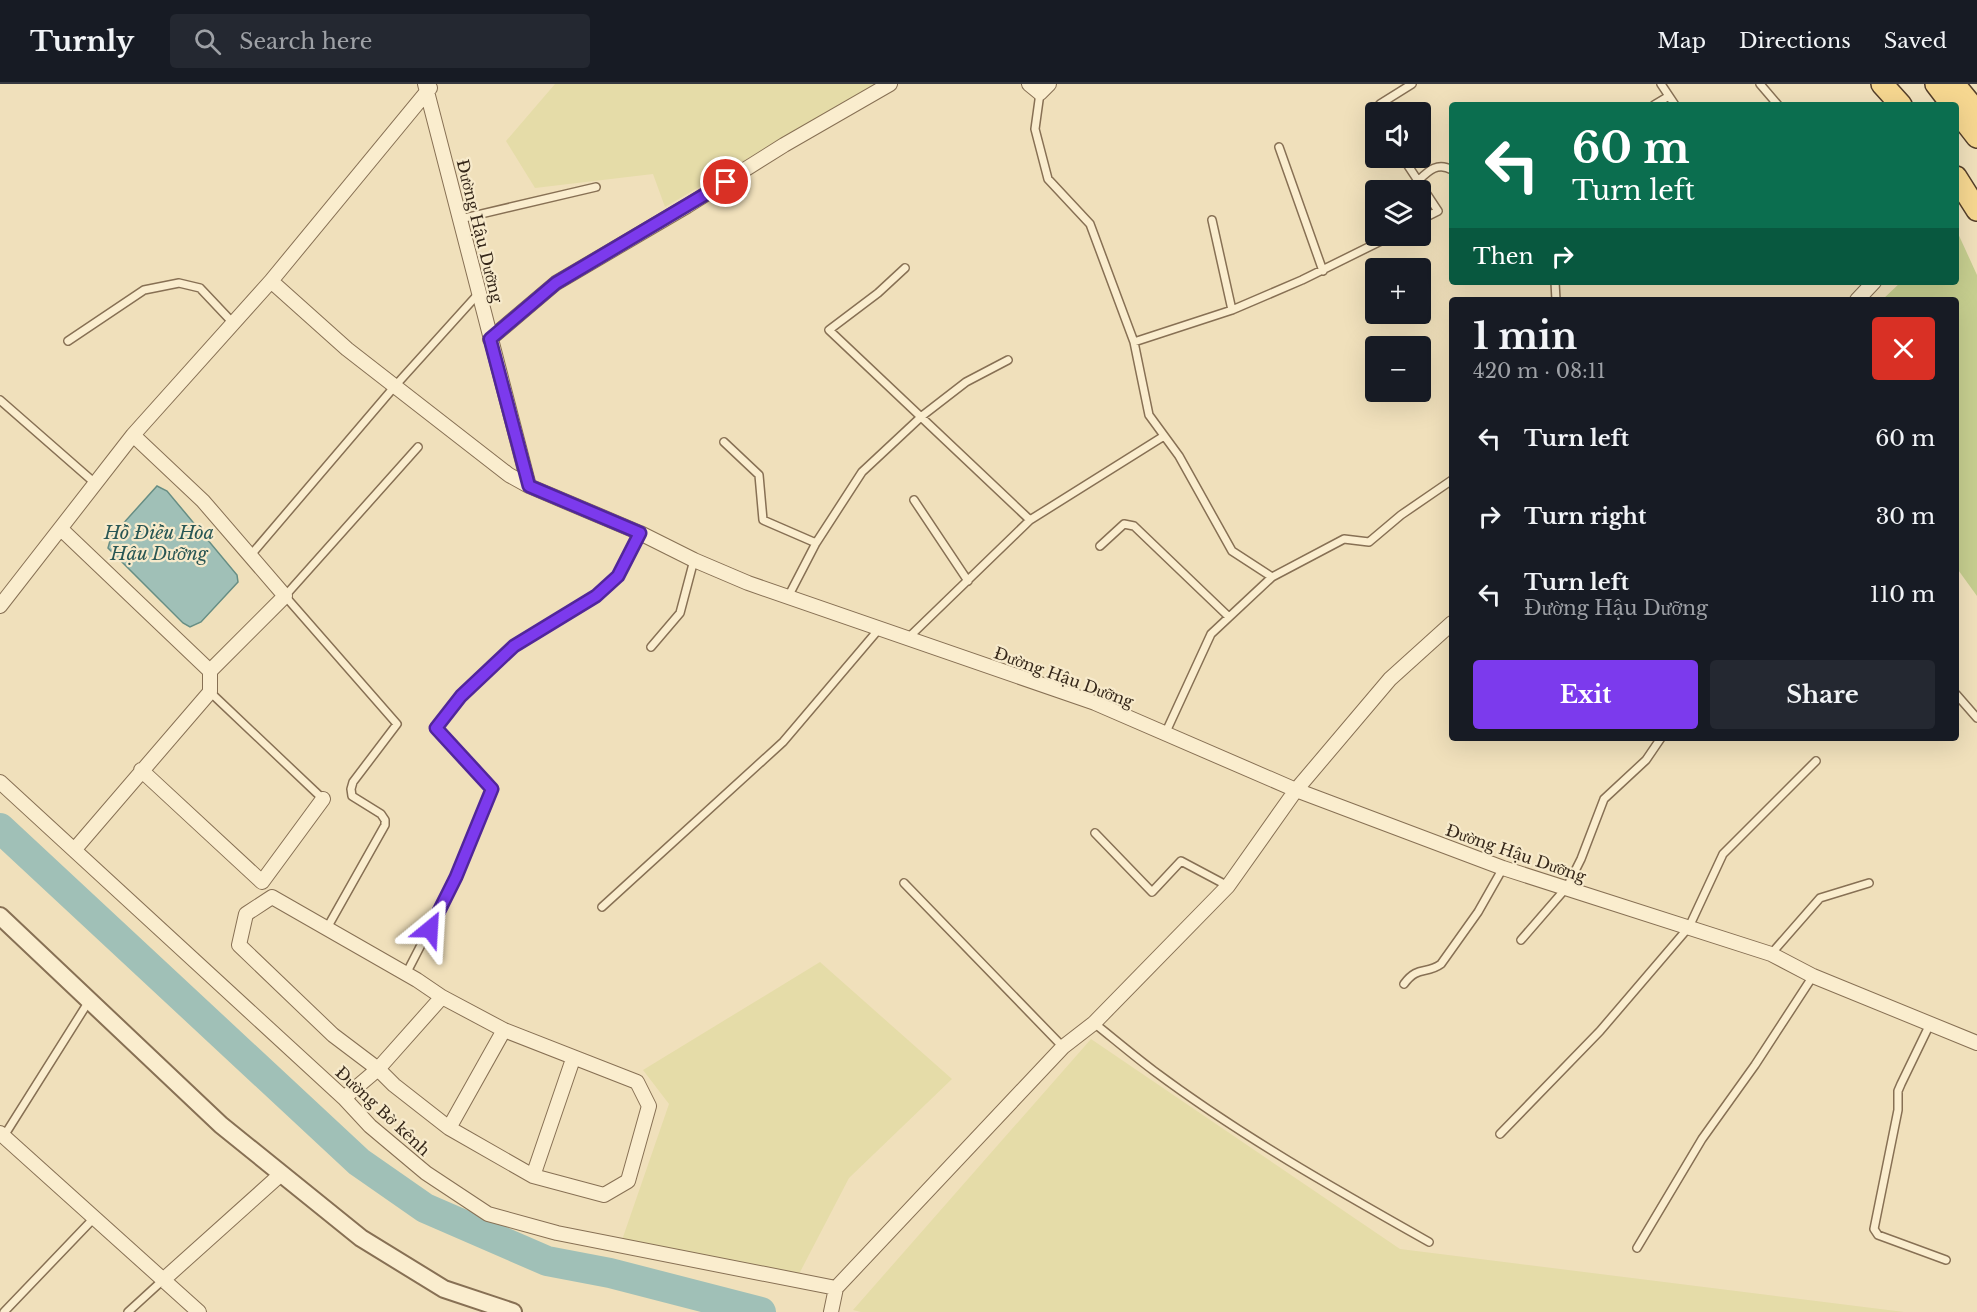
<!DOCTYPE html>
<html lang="en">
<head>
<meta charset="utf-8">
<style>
  :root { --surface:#171b24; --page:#242831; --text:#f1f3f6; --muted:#9ea1a6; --line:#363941; --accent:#7c3aed }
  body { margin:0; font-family:"Libre Baskerville",serif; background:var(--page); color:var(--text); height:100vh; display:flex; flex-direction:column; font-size:22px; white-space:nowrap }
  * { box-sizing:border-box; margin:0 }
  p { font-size:20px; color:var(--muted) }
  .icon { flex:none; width:33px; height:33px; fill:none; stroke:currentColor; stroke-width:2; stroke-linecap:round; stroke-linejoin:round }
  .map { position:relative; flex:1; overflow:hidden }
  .panel { position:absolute; left:1449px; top:213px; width:510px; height:444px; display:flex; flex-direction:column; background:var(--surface); border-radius:6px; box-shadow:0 6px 24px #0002 }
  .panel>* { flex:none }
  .guide { position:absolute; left:1449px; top:18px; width:510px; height:183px; border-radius:6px; box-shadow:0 6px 24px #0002; background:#0b6e4f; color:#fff; overflow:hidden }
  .buttons { position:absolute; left:1365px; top:18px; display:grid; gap:12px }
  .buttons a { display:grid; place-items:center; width:66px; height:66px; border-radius:6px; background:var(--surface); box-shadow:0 6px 24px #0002; font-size:30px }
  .pin { position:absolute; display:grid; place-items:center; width:51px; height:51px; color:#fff; margin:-26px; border:3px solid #fff; border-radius:50%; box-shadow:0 2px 6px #0007 }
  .me { position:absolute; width:66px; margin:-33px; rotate:27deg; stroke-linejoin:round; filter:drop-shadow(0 0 4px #0008) }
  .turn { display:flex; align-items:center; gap:21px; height:126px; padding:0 24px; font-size:27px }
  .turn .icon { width:78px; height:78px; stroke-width:2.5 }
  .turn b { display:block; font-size:42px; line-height:51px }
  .then { display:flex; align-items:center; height:57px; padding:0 24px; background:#0003; gap:12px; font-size:22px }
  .round { display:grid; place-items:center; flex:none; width:63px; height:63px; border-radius:6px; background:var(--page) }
  .summary { display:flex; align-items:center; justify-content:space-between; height:102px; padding:0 24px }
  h1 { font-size:36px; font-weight:800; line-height:45px }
  .action { display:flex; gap:12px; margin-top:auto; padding:12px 24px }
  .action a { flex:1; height:69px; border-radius:6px; background:var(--accent); color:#fff; font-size:24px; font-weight:800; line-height:69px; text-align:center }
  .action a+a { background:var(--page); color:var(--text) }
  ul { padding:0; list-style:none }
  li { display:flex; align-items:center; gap:18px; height:78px; padding:0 24px }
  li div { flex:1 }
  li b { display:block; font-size:22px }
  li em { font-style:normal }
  header { display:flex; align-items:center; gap:36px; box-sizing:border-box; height:84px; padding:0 30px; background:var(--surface); border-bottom:2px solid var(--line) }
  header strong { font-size:28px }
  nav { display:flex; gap:33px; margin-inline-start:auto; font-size:21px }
  .search { width:420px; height:54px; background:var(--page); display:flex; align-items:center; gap:15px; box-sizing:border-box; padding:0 21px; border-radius:6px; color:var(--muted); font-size:22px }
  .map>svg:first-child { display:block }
  .farmland { fill:#e5dca8 }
  .green { fill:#c6ce8f }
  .water { fill:#a0c0b7; stroke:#678e84; stroke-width:1.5 }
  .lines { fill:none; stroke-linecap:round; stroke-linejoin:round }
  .river { stroke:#a0c0b7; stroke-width:30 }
  .service-casing { stroke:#877054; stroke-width:10 }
  .minor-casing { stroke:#877054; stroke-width:16 }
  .tertiary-casing { stroke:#877054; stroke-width:20 }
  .primary-casing { stroke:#543e29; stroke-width:24 }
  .service { stroke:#faedce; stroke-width:7 }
  .minor { stroke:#faedce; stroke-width:14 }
  .tertiary { stroke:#faedce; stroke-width:16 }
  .primary { stroke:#f6d790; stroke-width:21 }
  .route-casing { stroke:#51269a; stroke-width:15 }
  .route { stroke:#7c3aed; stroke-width:10 }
  .labels { text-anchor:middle; stroke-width:4.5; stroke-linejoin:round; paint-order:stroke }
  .street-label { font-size:16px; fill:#36281a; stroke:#f7eacb }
  .water-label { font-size:18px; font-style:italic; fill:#285654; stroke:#f7eacb }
</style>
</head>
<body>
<header>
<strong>Turnly</strong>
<div class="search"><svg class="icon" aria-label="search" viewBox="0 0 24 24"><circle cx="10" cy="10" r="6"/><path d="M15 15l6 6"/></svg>Search here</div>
<nav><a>Map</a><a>Directions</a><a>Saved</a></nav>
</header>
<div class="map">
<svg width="1977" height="1228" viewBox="0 0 1977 1228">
  <rect width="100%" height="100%" fill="#f0e0bb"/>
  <path class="farmland" d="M 555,0 L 875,0 L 665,123 L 653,90 L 535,104 L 506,57 Z
    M 820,878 L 952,995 L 849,1094 L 799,1190 L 622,1156 L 669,1020 L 643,986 Z
    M 1091,955 L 1400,1165 L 1904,1228 L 861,1228 L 853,1226 Z"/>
  <path class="green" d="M 1956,145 L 1977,191 L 1977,512 L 1956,483 L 1956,216 L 1882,216 L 1901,198 L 1956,198 Z"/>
  <path class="water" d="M 157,402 L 167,407 L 237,491 L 238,498 L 201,538 L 190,543 L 183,539 L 108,464 L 111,453 Z"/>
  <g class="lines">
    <path class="river" d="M 0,744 L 359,1078 L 425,1124 L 547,1177 L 610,1189 L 761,1228"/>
    <g class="service-casing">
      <path id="service" d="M 1661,0 L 1675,21
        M 1760,0 L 1778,21
        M 1040,9 L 1035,45 L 1048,95 L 1090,140 L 1134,258 L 1149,331 L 1179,372 L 1232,467 L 1272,493
        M 1654,21 L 1669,12
        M 1383,28 L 1380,20 L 1412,0
        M 1279,63 L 1323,187
        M 1403,74 L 1438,127 L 1420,136
        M 1419,96 C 1429,86 1438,78 1452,86
        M 460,135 L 596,103
        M 1212,136 L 1232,226
        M 905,184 L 878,209 L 829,246 L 1030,436
        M 1555,198 L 1556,216
        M 68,257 L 144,206 L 179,199 L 200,204 L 234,240
        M 1134,258 L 1232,226 L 1302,196 L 1391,152
        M 0,316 L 96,400
        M 724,358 L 759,391 L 763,436 L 816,459
        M 914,416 L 968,497
        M 1100,462 L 1124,440 L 1134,442 L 1229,533
        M 250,472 L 395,302 L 479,209
        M 788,513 L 816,459 L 862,388 L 922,332 L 966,298 L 1008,276
        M 907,555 L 1030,436 L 1164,352
        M 651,563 L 680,529 L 694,476
        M 210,608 L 323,715
        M 1956,610 L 1977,634
        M 1165,650 L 1211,550 L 1272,493 L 1344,455 L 1369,458 L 1401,431 L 1452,396
        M 1095,749 L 1152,808 L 1181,777 L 1228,802
        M 904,799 L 1063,963
        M 602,823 L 783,658 L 879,545
        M 327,844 L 385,741 L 385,736 L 381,730 L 352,712 L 351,705 L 353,698 L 397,640 L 285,512 L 418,363
        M 1521,856 L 1567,803 L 1581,775 L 1604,715 L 1646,676 L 1661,654
        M 1771,870 L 1820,814 L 1869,799
        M 406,890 L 456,793 L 492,705 L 436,644 L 461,612 L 515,562 L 596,512 L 618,492 L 640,449
        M 1404,900 C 1418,881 1426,891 1441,880 L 1478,828 L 1503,784
        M 1094,939 C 1114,955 1134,972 1154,987 C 1241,1052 1335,1105 1429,1158
        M 1930,940 L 1901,1000 L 1898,1007 L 1898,1026 L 1874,1145 L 1878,1151 L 1946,1176
        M 1500,1050 L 1600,947 L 1689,843 L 1723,770 L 1816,677
        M 4,1052 L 89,917
        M 1637,1164 L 1702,1055 L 1755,981 L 1813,892
        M 4,1228 L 94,1134
        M 128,1228 L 163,1196"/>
    </g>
    <g class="minor-casing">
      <path id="minor" d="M 425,0 L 529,402 L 640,449 L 694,476 L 748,499 L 1095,619 L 1296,706 L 1503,784 L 1771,870 L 1813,892 L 1977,959
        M 1029,0 L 1040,9 L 1049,0
        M 271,197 L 347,265 L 509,391 L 529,402
        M 1857,216 L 1874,198
        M 490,255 L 556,199 L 687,122 L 784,61 L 890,0
        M 133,351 L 203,417 L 285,512 L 210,587
        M 61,445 L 210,587 L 210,608 L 75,765
        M 0,522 L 133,351 L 271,197 L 430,4
        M 141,686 L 262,798 L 323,715
        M 0,698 L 344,1014 L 370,1042 L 426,1089 L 488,1130 L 557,1149 L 836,1204
        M 272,813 L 417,896 L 442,913 L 504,946 L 637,998 L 649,1022 L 628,1097 L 604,1111 L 533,1092 L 449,1044 L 394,1001 L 378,985 L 333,951 L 239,861 L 246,830 Z
        M 344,1014 L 378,985 L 442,913
        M 449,1044 L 504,946
        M 0,1049 L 199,1228
        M 533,1092 L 573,975
        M 163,1196 L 280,1091
        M 831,1228 L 836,1204 L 1063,963 L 1094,939 L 1228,802 L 1296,706 L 1390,595 L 1452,539"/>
    </g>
    <g class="tertiary-casing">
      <path id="tertiary" d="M 0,832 L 221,1041 L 361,1154 L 444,1205 L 513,1228"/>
    </g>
    <g class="primary-casing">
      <path id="primary" d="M 1882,0 L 1901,21
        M 1936,0 L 1952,21
        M 1954,0 L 1977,28
        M 1956,26 L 1977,53
        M 1956,93 L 1977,126"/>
    </g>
    <use href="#service" class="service"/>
    <use href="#minor" class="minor"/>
    <use href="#tertiary" class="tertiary"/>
    <use href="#primary" class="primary"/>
  </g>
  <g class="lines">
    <g class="route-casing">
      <path id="route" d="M 430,845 L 456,793 L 492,705 L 436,644 L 461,612 L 514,562 L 596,512 L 618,492 L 640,449 L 529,402 L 490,255 L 556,199 L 726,98"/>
    </g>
    <use href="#route" class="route"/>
  </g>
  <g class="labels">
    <g class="street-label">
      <text transform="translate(480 147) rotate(76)" y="6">Đường Hậu Dưỡng</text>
      <text transform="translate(1064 593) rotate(20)" y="6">Đường Hậu Dưỡng</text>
      <text transform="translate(1516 769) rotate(19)" y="6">Đường Hậu Dưỡng</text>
      <text transform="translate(383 1027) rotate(43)" y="6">Đường Bờ kênh</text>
    </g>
    <g class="water-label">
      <text x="159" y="455">Hồ Điều Hòa<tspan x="159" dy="21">Hậu Dưỡng</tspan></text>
    </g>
  </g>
</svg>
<div class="buttons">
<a><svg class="icon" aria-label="sound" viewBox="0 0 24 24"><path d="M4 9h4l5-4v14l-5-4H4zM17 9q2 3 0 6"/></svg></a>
<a><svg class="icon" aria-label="layers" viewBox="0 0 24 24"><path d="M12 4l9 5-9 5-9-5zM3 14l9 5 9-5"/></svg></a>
<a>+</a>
<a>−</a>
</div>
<div class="pin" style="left:726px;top:98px;background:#d93025"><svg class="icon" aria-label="arrive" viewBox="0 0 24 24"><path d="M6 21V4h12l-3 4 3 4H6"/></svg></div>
<svg class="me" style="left:430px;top:845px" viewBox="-20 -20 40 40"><path d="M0-17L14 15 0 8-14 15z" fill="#7c3aed" stroke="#fff" stroke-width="4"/></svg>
<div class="guide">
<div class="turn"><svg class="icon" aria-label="left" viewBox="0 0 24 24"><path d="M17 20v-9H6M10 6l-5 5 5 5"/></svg><div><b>60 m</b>Turn left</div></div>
<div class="then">Then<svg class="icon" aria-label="right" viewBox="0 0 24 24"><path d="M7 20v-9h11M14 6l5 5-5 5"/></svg></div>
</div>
<section class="panel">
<div class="summary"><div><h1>1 min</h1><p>420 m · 08:11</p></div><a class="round" style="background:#d93025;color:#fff"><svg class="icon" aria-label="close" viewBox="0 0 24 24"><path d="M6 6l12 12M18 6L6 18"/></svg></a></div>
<ul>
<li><svg class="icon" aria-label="left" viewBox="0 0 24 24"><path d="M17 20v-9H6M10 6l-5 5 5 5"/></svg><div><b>Turn left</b></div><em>60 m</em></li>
<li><svg class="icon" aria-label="right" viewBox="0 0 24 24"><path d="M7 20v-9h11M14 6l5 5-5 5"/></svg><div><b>Turn right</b></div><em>30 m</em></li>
<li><svg class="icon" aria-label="left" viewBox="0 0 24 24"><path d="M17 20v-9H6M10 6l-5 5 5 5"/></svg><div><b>Turn left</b><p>Đường Hậu Dưỡng</p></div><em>110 m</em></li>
</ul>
<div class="action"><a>Exit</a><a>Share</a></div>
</section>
</div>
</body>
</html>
